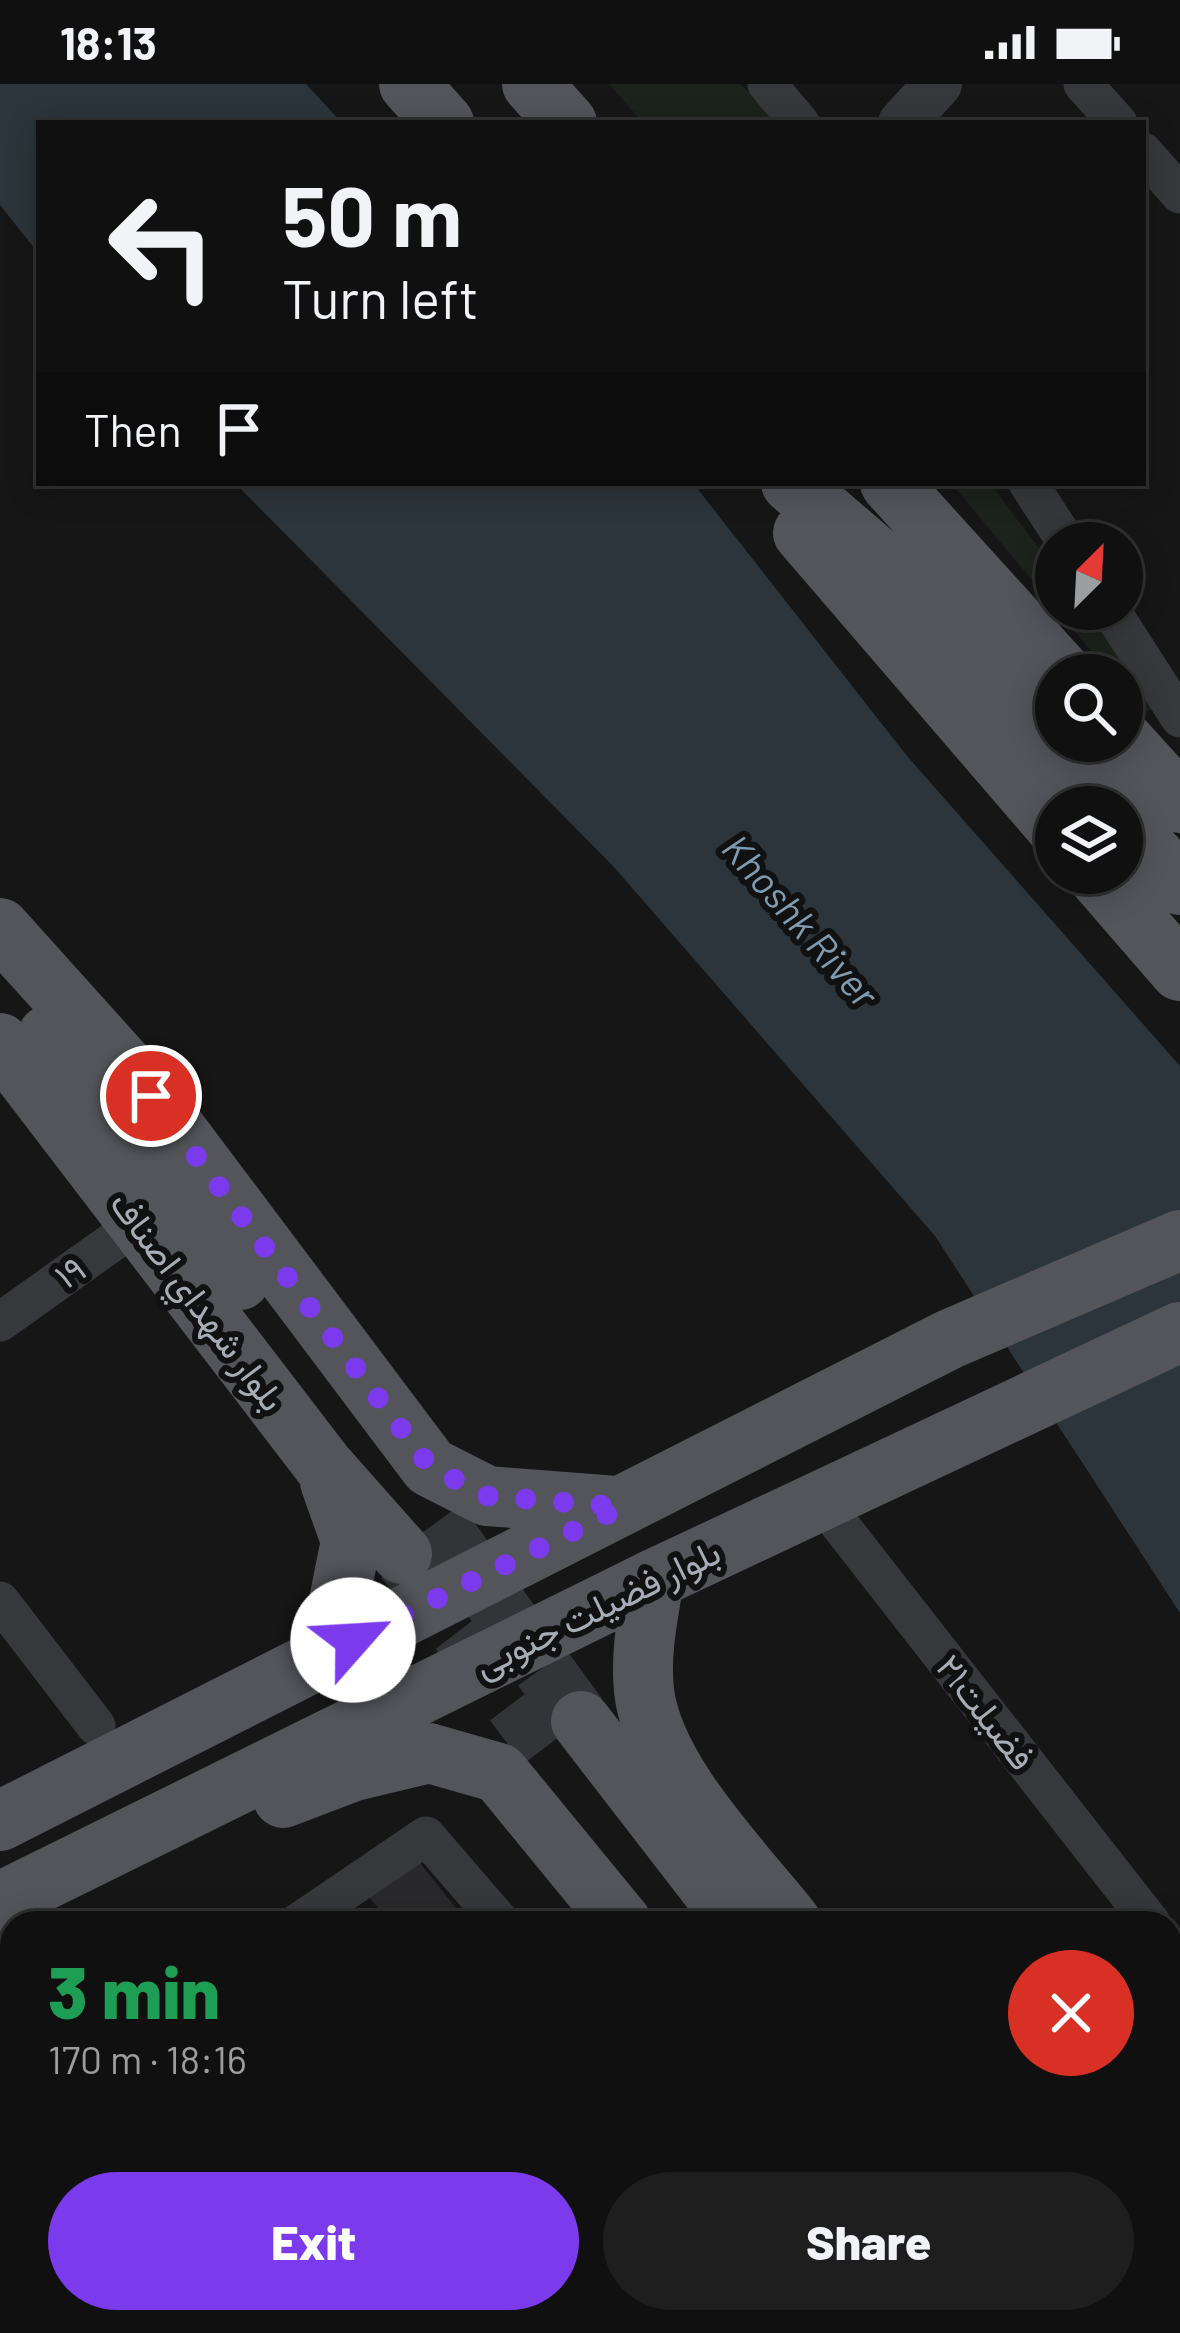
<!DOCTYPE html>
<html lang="en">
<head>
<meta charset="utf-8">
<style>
  :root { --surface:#101011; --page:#1e1e1f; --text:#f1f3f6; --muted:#9c9d9f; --line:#303031; --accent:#7c3aed }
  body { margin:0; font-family:Barlow,Vazirmatn,sans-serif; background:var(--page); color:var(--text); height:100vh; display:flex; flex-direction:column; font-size:45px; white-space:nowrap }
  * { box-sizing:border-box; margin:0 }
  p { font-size:39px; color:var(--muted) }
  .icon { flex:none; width:66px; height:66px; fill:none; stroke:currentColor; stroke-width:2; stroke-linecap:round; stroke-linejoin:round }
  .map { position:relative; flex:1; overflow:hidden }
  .panel { position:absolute; left:0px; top:1827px; width:1182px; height:423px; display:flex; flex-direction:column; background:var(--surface); border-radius:36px 36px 0 0; box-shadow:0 6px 30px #0003,0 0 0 3px var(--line) }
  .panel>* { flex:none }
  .hud { position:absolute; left:36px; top:36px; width:1110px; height:366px; border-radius:0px; box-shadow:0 6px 30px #0003,0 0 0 3px var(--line); background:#101011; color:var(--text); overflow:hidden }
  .needle { width:78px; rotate:24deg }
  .fabs { position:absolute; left:1035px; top:438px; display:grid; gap:24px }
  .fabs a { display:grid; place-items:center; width:108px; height:108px; border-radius:50%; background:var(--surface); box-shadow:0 6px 30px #0003,0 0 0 3px var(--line); font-size:60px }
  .pin { position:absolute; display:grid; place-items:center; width:102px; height:102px; color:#fff; margin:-51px; border:6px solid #fff; border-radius:50%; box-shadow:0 3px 12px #0007 }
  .me { position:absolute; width:132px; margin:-66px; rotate:64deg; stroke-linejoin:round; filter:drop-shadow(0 0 9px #0008) }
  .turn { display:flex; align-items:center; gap:42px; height:252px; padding:0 48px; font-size:54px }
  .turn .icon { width:156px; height:156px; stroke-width:2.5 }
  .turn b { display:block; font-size:84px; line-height:102px }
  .then { display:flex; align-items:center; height:114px; padding:0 48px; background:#0003; gap:24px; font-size:45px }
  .round { display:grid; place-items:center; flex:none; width:126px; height:126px; border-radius:63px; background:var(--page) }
  .headline { display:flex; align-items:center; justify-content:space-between; height:204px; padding:0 48px }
  h1 { font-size:72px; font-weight:800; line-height:90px; color:#1e9e55 }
  .primary-button { display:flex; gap:24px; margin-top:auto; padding:24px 48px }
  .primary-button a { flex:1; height:138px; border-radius:72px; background:var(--accent); color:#fff; font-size:48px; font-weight:800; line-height:138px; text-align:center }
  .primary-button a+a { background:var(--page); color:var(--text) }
  .status { display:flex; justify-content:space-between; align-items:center; height:84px; padding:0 60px; background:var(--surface); direction:ltr }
  .status svg { height:33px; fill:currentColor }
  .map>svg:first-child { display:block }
  .green { fill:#1c221c }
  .water { fill:#2c353b }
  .building { fill:#29292b }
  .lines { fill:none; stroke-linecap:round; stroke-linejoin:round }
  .primary-tunnel { stroke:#333437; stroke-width:60; stroke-dasharray:60 30; stroke-linecap:butt }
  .minor { stroke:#37383c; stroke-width:39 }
  .tertiary { stroke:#37383c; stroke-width:48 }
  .primary { stroke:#53555b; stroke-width:60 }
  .route { stroke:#7c3aed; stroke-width:21; stroke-dasharray:0 37.8 }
  .labels { text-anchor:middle; stroke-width:12; stroke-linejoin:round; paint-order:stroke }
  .street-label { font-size:36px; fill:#a7adb7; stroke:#111112 }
  .water-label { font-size:39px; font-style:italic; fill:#7f9cb2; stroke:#111112 }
</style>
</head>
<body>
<div class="status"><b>18:13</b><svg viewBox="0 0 49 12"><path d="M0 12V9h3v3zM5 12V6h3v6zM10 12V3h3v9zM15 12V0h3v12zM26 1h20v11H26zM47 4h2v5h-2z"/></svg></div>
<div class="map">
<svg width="1180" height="2249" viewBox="0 0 1180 2249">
  <rect width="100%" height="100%" fill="#161617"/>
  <path class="green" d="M 609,0 L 741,0 L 776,39 L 643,39 Z
    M 951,399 L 990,399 L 1056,487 L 1056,525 L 1085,525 L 1158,623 L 1143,629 L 1122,604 L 1122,591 L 1111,591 Z"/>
  <path class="water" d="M 0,0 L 306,0 L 342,39 L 39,39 L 39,170 L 0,121 Z
    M 235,399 L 693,399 L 907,672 L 1180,982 L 1180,1529 L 935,1152 L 613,782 Z"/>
  <path class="building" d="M 416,1774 L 468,1839 L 361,1839 L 379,1825 L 368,1812 Z
    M 12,2107 L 12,2229 L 0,2214 L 0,2116 Z
    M 19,2238 L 96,2238 L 82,2249 L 28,2249 Z
    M 664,2238 L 783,2238 L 792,2249 L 661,2249 Z"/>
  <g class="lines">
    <path class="primary-tunnel" d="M 437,1438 L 581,1637
      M 405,1475 L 547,1662"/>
    <path class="minor" d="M 767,0 L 800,39
      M 1083,0 L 1118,39
      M 1143,68 L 1180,110
      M 1028,399 L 1067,459
      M 1110,525 L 1180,634
      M 0,1238 L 139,1139
      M 822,1418 L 1151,1839
      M 0,1517 L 96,1642
      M 298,1839 L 426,1752 L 501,1839
      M 1170,1864 L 1180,1877
      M 0,2020 L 12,2014
      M 228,2238 L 237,2249
      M 595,2238 L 605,2249
      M 832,2238 L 841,2249"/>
    <path class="tertiary" d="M 902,39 L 938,0"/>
    <path class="primary" d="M 409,0 L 444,39
      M 532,0 L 567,39
      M 791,399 L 927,516 L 1111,723
      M 890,399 L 1064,591
      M 803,449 L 1056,743
      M 1122,655 L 1180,719
      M 1122,736 L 1180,801
      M 1095,789 L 1180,887
      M 0,844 L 151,1012 L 430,1383 L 487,1412 L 616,1422
      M 48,951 L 240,1196
      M 0,959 L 324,1382 L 402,1470
      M 654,1495 C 648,1532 640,1569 644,1606 C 652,1686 743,1777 792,1839
      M 314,1576 L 337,1527 L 351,1457 L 330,1398
      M 581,1637 L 737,1839
      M 283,1714 L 354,1687 L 429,1669 L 499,1689 L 622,1839
      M 0,1737 L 950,1255 L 1180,1156
      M 0,1818 L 654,1495 L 1180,1248
      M 950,2238 L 959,2249
      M 1000,2238 L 1009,2249
      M 1079,2238 L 1087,2249"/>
  </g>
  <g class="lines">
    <path class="route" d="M 151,1012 L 430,1383 L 488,1412 L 622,1423 L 353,1556"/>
  </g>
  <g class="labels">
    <g class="street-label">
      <text transform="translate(70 1188) rotate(-35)" y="13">۱۹</text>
      <text transform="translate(198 1217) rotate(53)" y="13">بلوار شهداي اصناف</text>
      <text transform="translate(597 1524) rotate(-26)" y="13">بلوار فضیلت جنوبی</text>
      <text transform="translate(986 1628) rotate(52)" y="13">فضیلت۲۱</text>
    </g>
    <g class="water-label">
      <text transform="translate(800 837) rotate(49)" y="14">Khoshk River</text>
    </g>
  </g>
</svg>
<div class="fabs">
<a><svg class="needle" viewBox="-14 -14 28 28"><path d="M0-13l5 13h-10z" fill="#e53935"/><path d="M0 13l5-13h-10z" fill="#9c9d9f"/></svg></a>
<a><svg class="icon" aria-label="search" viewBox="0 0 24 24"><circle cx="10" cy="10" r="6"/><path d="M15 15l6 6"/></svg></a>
<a><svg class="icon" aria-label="layers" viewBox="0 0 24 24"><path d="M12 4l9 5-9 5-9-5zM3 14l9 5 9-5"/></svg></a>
</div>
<div class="pin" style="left:151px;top:1012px;background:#d93025"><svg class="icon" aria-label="arrive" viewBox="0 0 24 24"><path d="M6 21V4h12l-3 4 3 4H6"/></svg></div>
<svg class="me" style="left:353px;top:1556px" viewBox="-20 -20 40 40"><circle r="19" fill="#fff"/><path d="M0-13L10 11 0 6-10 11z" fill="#7c3aed"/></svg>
<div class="hud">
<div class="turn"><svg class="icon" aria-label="left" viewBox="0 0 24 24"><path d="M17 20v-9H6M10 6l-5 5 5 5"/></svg><div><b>50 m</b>Turn left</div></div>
<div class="then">Then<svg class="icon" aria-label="arrive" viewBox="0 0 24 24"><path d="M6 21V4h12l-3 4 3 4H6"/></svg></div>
</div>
<section class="panel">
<div class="headline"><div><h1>3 min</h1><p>170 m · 18:16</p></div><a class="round" style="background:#d93025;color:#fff"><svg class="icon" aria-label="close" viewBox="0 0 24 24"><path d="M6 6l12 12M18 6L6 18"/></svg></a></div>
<div class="primary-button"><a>Exit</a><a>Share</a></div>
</section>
</div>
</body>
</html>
